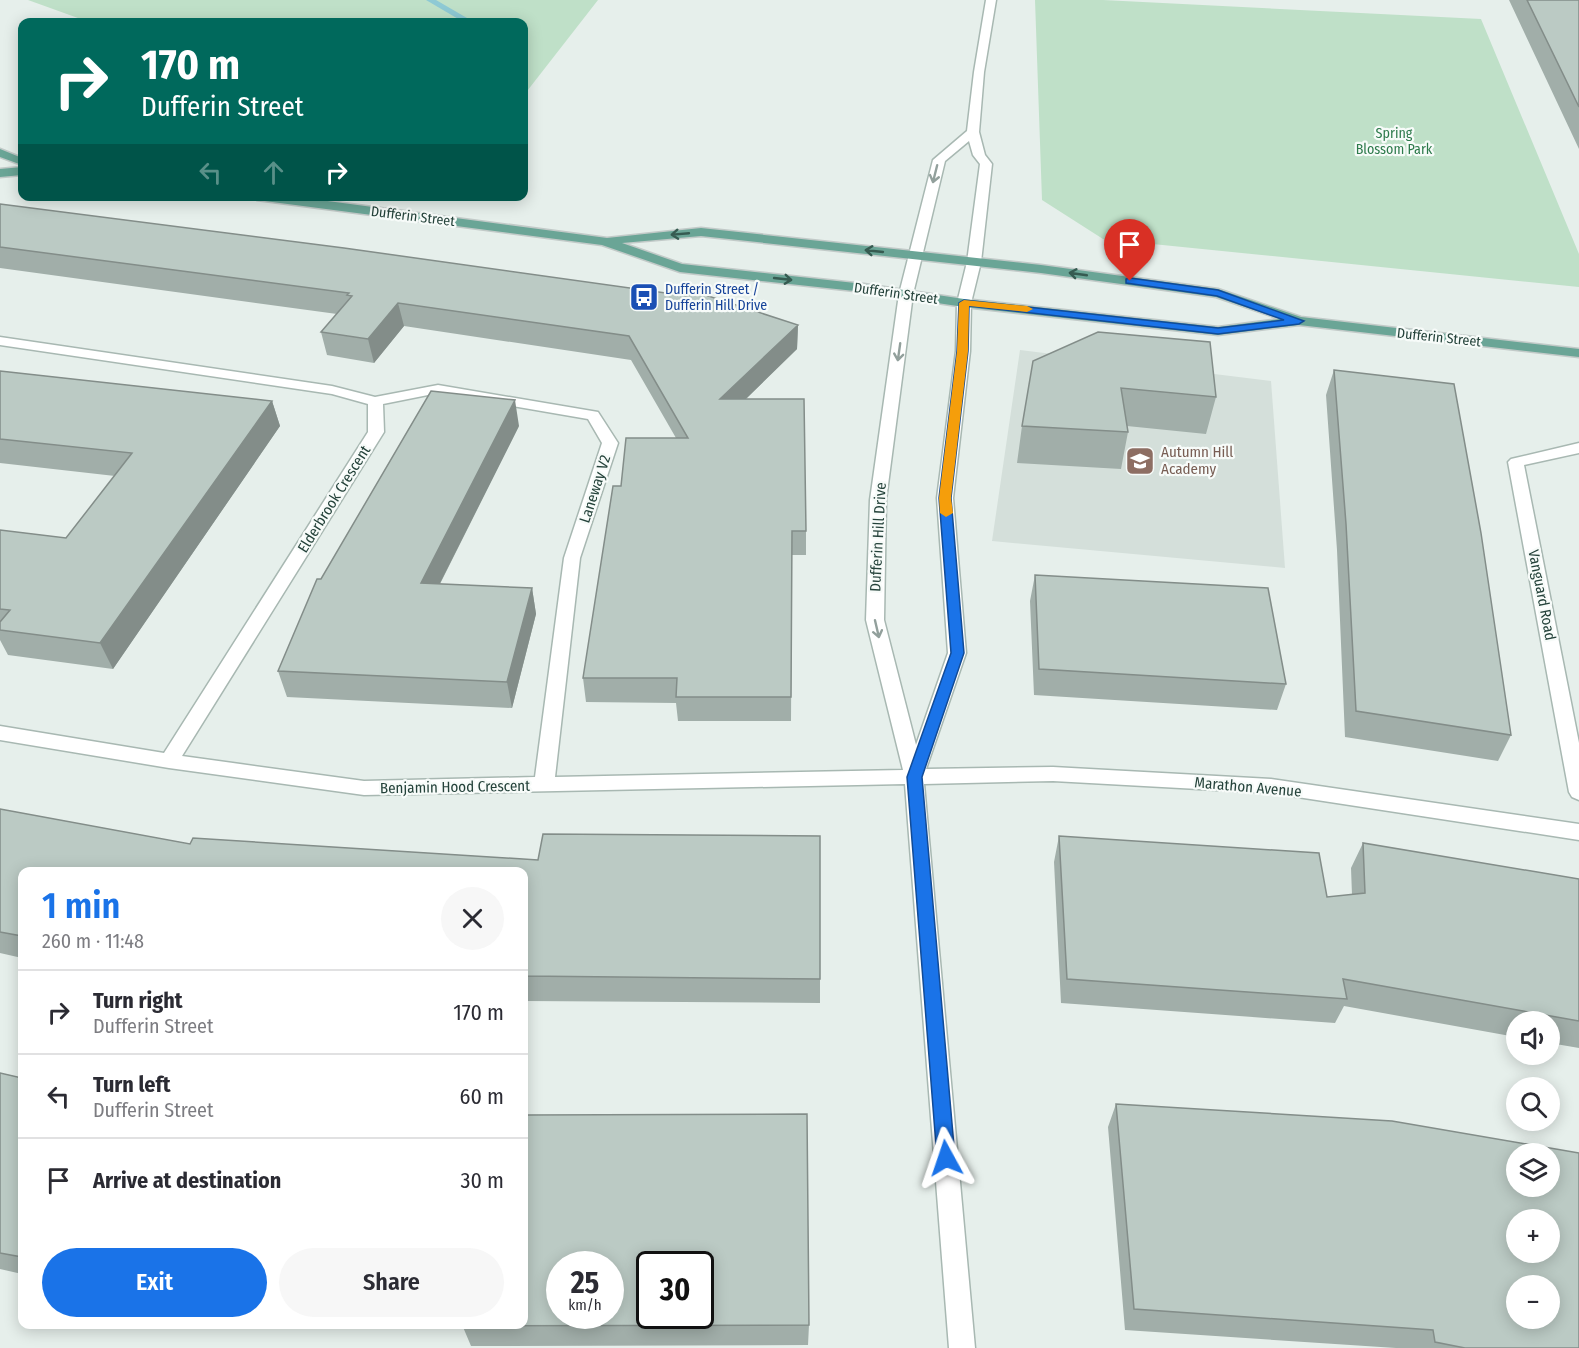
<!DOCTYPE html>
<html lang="en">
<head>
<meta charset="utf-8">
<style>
  :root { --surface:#fff; --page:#f7f7f7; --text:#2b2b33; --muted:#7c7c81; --line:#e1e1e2; --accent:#1a73e8 }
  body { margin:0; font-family:"Fira Sans Condensed",sans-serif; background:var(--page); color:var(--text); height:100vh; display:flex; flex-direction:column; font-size:22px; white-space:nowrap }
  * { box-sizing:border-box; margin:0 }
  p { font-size:20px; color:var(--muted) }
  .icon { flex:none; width:33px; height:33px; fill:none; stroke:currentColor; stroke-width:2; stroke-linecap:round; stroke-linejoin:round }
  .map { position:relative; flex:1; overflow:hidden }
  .sheet { position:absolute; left:18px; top:867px; width:510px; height:462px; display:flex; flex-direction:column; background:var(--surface); border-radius:12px; box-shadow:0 3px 15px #0003 }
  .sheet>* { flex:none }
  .hud { position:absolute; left:18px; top:18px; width:510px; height:183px; border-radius:12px; box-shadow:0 3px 15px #0003; background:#00695c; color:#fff; overflow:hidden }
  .fabs { position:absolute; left:1506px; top:1011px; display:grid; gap:12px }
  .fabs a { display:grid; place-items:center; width:54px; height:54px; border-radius:50%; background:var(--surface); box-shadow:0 3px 15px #0003; font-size:30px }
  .speed { position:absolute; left:546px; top:1251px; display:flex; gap:12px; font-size:30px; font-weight:700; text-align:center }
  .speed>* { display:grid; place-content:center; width:78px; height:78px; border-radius:50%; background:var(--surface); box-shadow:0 3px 15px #0003; line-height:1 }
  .speed small { font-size:15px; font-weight:400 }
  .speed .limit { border:3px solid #111; border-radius:9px; background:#fff; color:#111 }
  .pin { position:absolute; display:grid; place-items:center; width:51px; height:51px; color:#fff; margin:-62px -26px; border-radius:50% 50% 50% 0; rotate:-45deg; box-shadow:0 0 6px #0007 }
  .pin .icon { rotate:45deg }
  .me { position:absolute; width:66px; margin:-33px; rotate:355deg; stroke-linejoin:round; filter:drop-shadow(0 0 4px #0008) }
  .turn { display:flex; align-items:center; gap:21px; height:126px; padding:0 24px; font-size:27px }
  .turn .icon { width:78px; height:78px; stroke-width:2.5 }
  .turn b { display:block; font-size:42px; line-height:51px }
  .lanes { display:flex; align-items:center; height:57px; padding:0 24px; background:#0003; justify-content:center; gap:30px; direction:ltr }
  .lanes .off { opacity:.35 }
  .round { display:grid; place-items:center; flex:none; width:63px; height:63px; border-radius:32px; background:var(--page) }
  .headline { display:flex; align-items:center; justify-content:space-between; height:102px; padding:0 24px }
  h1 { font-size:36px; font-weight:600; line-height:45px; color:var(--accent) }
  .primary-button { display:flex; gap:12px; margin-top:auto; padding:12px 24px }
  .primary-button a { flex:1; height:69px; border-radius:36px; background:var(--accent); color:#fff; font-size:24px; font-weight:600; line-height:69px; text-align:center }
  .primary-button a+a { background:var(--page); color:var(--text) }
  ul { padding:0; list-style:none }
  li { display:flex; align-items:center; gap:18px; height:84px; padding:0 24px; border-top:2px solid var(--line) }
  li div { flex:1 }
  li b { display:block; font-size:22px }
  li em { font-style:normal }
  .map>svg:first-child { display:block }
  .built { fill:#d4dfda }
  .green { fill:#bfe0c8 }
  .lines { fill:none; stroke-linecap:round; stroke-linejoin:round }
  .stream { fill:#8ec9d4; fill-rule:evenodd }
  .minor-casing { stroke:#a8b8b2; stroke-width:3 }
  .major-casing { stroke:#c2cac8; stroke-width:3 }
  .minor { fill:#fff; fill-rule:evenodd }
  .major { fill:#6aa596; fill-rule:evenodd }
  .wall { fill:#a1aea9 }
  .shaded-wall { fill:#838d89 }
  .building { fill:#bbcac4; stroke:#838d89; stroke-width:1.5; fill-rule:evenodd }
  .oneway { stroke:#92a09c }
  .oneway2 { stroke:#365b51 }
  .route { fill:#1a73e8; stroke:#114b97; stroke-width:1.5 }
  .slow { fill:#f59e0b }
  .labels { text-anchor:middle; stroke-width:4.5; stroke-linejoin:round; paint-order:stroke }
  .far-park-label { font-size:14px; fill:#2d7a4b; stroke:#f7fbf9 }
  .far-street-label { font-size:14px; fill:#24423a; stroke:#f7fbf9 }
  .far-transit-label { font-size:14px; fill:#164399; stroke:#f7fbf9; text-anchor:start }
  .education-label { font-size:15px; fill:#785e54; stroke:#f7fbf9; text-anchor:start }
  .street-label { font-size:15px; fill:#24423a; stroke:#f7fbf9 }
</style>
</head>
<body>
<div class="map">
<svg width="1579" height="1348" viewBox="0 0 1579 1348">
  <rect width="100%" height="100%" fill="#e6efeb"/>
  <path class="built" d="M 1020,350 L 1271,381 L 1285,568 L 992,541 Z"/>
  <path class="green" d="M 16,0 L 598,0 L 524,95 L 524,22 L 89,22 L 28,0 Z
    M 1035,0 L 1103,0 L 1481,19 L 1579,254 L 1579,287 L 1103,239 L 1042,200 Z"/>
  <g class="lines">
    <path class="stream" d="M 426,0 L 436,0 L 467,18 L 460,20 Z"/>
    <g class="minor-casing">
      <path id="minor" d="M 986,0 L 996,0 L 984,72 L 979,132 L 985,155 L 992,164 L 981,262 L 971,303 L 970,351 L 953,498 L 966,653 L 926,769 L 1053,767 L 1271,779 L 1579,824 L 1579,840 L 1271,793 L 1053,781 L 924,784 L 975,1348 L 949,1348 L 905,784 L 364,795 L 169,768 L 0,740 L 0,726 L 164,753 L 368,432 L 368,404 L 332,394 L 0,345 L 0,337 L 332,386 L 375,397 L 438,385 L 598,412 L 618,443 L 580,558 L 555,777 L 903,770 L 866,620 L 870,500 L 899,294 L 933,160 L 967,131 L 974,72 ZM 969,141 L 973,155 L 980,164 L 967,262 L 957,303 L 956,351 L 937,498 L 948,653 L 916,745 L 884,620 L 886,500 L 913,294 L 945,161 ZM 438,393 L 588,419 L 602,443 L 564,558 L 535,777 L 364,781 L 182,756 L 384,432 L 383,404 Z
        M 1579,443 L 1579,453 L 1524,465 L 1579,743 L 1579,800 L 1572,797 L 1569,792 L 1508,462 L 1511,459 Z"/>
    </g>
    <g class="major-casing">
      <path id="major" d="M 0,149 L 22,158 L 22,165 L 0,157 Z
        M 22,167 L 22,175 L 0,177 L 0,169 Z
        M 251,196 L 290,196 L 607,238 L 701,228 L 1041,265 L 1218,289 L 1301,317 L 1579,349 L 1579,357 L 1299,325 L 1218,335 L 964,307 L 864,292 L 680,272 L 602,245 L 257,200 ZM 701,236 L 1041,273 L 1216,297 L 1280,319 L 1218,327 L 964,299 L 864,284 L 682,264 L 622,243 Z"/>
    </g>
    <use href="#minor" class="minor"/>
    <use href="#major" class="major"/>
  </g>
  <path class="wall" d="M 1509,0 L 1579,0 L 1579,149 Z
    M 0,204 L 798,325 L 797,349 L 746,399 L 806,531 L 806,555 L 792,555 L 791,721 L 678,721 L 676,703 L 586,702 L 583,678 L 621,486 L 676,438 L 631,360 L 404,326 L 374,363 L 327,355 L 321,332 L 337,314 L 0,268 Z
    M 1098,332 L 1216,397 L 1206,434 L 1127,426 L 1128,432 L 1121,469 L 1017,463 L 1022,426 Z
    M 1334,370 L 1511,735 L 1498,761 L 1345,737 L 1337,550 L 1326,395 Z
    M 0,371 L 272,401 L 280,426 L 113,669 L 8,655 L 0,640 L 0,530 L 66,538 L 115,476 L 0,463 Z
    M 519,426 L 440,584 L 532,588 L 536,614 L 512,708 L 287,697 L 278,671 L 321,579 Z
    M 1035,575 L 1286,684 L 1277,710 L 1034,695 L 1030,601 Z
    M 0,809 L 190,844 L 193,838 L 538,860 L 543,834 L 820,836 L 820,1003 L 524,1001 L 524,872 L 22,872 L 22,958 L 0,953 Z
    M 1059,836 L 1327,897 L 1352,895 L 1351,868 L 1363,843 L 1579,879 L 1579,1048 L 1550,1043 L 1550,1022 L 1516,1022 L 1516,1037 L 1344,1006 L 1335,1023 L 1061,1003 L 1054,862 Z
    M 0,1073 L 22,1078 L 22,1274 L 0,1269 Z
    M 1116,1104 L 1579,1348 L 1396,1348 L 1125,1330 L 1108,1127 Z
    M 439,1324 L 809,1325 L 808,1345 L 471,1346 L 463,1327 Z"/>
  <path class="shaded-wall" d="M 398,303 L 404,326 L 374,363 L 368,339 Z
    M 798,325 L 797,349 L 721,423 L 720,399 Z
    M 515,400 L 519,426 L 427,609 L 421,583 Z
    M 272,401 L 280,426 L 113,669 L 100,643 Z
    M 532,588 L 536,614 L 512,708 L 507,682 Z"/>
  <path class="building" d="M 1527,0 L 1579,0 L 1579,107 Z
    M 0,204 L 344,248 L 687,296 L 693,291 L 798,325 L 720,399 L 804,399 L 806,531 L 792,531 L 791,697 L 676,697 L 677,678 L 583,678 L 613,486 L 621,486 L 626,438 L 688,438 L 629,336 L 398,303 L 368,339 L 321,332 L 352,296 L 347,295 L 349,293 L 0,247 Z
    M 1098,332 L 1210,342 L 1216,397 L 1121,388 L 1128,432 L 1022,426 L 1033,361 Z
    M 1334,370 L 1454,384 L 1481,533 L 1511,735 L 1356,711 L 1346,524 Z
    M 0,371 L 272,401 L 100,643 L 0,630 L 0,622 L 10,610 L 0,609 L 0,530 L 66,538 L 132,453 L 0,439 Z
    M 431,391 L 515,400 L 421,583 L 532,588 L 507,682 L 278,671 L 317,579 L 321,579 Z
    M 1035,575 L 1268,588 L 1286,684 L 1039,669 Z
    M 0,809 L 190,844 L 193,838 L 538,860 L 543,834 L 820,836 L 820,979 L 524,976 L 524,872 L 22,872 L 22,936 L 0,932 Z
    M 1059,836 L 1319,853 L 1327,897 L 1365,893 L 1363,843 L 1579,879 L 1579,1021 L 1343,979 L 1347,999 L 1067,979 Z
    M 0,1073 L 22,1078 L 22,1257 L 0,1253 Z
    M 1116,1104 L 1392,1121 L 1579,1153 L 1579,1348 L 1465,1348 L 1435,1342 L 1433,1330 L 1134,1309 ZM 1516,1154 L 1550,1154 L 1550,1186 L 1516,1186 ZM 1516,1220 L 1550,1220 L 1550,1252 L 1516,1252 ZM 1516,1286 L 1550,1286 L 1550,1318 L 1516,1318 Z
    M 807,1114 L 809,1325 L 463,1326 L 463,1324 L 524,1324 L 524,1115 ZM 560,1264 L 610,1264 L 610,1316 L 560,1316 ZM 650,1264 L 700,1264 L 700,1316 L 650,1316 Z"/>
  <defs><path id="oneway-shaft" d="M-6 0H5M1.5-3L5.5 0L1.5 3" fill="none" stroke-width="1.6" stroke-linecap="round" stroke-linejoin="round" transform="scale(1.5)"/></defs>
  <g class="oneway">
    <use href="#oneway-shaft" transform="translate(935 174) rotate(104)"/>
    <use href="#oneway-shaft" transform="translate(899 352) rotate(98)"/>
    <use href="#oneway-shaft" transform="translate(877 629) rotate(77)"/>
  </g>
  <g class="oneway2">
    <use href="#oneway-shaft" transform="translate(680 234) rotate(175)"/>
    <use href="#oneway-shaft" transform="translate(874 251) rotate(-174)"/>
    <use href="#oneway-shaft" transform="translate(1078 274) rotate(-172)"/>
    <use href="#oneway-shaft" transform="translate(783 279) rotate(6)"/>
  </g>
  <path class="route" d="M 1130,278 L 1218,290 L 1304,321 L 1299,324 L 1218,334 L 969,306 L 968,351 L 951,498 L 964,653 L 922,777 L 955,1158 L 952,1164 L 946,1166 L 940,1164 L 937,1158 L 907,777 L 951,653 L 939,498 L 957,351 L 959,303 L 964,300 L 1218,328 L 1284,320 L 1217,296 L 1126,283 L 1126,279 Z"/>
  <path class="slow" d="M 964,300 L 1027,306 L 1033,309 L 1027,312 L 969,306 L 968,351 L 951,498 L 953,513 L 946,517 L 940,513 L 939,498 L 957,351 L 959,303 Z"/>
  <defs>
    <g id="bus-square" transform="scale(1.5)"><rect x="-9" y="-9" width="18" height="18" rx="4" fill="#1a4fb4" stroke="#f7fbf9"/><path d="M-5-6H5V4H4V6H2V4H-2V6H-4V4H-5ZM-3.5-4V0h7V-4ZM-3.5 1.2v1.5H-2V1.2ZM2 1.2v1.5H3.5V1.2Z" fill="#fff"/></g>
    <g id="school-square" transform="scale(1.5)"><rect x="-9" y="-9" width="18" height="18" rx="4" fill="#8d6e63" stroke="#f7fbf9"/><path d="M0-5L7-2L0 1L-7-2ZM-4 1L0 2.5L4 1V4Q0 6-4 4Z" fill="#fff"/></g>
  </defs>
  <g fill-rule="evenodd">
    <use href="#bus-square" x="644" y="297"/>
    <use href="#school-square" x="1140" y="461"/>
  </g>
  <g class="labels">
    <g class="far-park-label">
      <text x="1394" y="138">Spring<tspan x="1394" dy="16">Blossom Park</tspan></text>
    </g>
    <g class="far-street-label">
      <text transform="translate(413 216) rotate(7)" y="5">Dufferin Street</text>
      <text transform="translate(896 293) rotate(8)" y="5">Dufferin Street</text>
      <text transform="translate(1439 337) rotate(6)" y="5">Dufferin Street</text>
    </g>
    <g class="far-transit-label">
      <text x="665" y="294">Dufferin Street /<tspan x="665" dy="16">Dufferin Hill Drive</tspan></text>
    </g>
    <g class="education-label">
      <text x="1161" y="457">Autumn Hill<tspan x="1161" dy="17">Academy</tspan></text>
    </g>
    <g class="street-label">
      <text transform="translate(595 489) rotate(-72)" y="5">Laneway V2</text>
      <text transform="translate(334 499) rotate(-58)" y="5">Elderbrook Crescent</text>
      <text transform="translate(878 537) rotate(-87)" y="5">Dufferin Hill Drive</text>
      <text transform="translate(1542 595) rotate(79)" y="5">Vanguard Road</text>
      <text transform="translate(455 787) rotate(-1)" y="5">Benjamin Hood Crescent</text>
      <text transform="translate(1248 787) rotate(5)" y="5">Marathon Avenue</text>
    </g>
  </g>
</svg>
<div class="fabs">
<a><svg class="icon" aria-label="sound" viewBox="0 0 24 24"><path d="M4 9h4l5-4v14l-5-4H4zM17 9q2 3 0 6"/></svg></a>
<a><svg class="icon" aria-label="search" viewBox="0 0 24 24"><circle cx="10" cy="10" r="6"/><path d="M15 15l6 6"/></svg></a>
<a><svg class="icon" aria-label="layers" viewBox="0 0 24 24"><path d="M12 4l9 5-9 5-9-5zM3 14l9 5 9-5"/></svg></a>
<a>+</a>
<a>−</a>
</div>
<div class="speed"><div>25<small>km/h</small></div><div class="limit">30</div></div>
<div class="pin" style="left:1130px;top:281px;background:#d93025"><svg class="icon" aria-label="arrive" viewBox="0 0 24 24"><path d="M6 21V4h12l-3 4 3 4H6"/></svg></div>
<svg class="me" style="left:946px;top:1158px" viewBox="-20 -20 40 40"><path d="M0-17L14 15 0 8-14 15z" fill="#1a73e8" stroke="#fff" stroke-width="4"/></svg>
<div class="hud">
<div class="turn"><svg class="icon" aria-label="right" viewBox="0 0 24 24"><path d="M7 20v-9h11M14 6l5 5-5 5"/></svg><div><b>170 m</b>Dufferin Street</div></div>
<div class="lanes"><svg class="icon off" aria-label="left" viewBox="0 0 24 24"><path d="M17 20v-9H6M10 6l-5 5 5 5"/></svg><svg class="icon off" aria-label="ahead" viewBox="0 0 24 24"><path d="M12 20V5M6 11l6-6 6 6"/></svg><svg class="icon" aria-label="right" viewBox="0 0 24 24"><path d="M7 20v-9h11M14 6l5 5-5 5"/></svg></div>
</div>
<section class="sheet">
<div class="headline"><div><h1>1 min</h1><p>260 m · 11:48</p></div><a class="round"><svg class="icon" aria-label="close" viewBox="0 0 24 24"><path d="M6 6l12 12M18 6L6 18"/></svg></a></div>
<ul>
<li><svg class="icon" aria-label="right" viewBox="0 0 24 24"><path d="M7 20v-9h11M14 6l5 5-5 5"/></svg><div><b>Turn right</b><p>Dufferin Street</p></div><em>170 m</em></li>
<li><svg class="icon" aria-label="left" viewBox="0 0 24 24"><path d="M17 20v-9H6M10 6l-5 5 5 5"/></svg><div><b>Turn left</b><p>Dufferin Street</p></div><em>60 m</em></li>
<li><svg class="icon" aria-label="arrive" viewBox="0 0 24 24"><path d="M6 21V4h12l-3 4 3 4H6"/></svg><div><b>Arrive at destination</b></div><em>30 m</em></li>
</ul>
<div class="primary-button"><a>Exit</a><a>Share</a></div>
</section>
</div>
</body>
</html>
